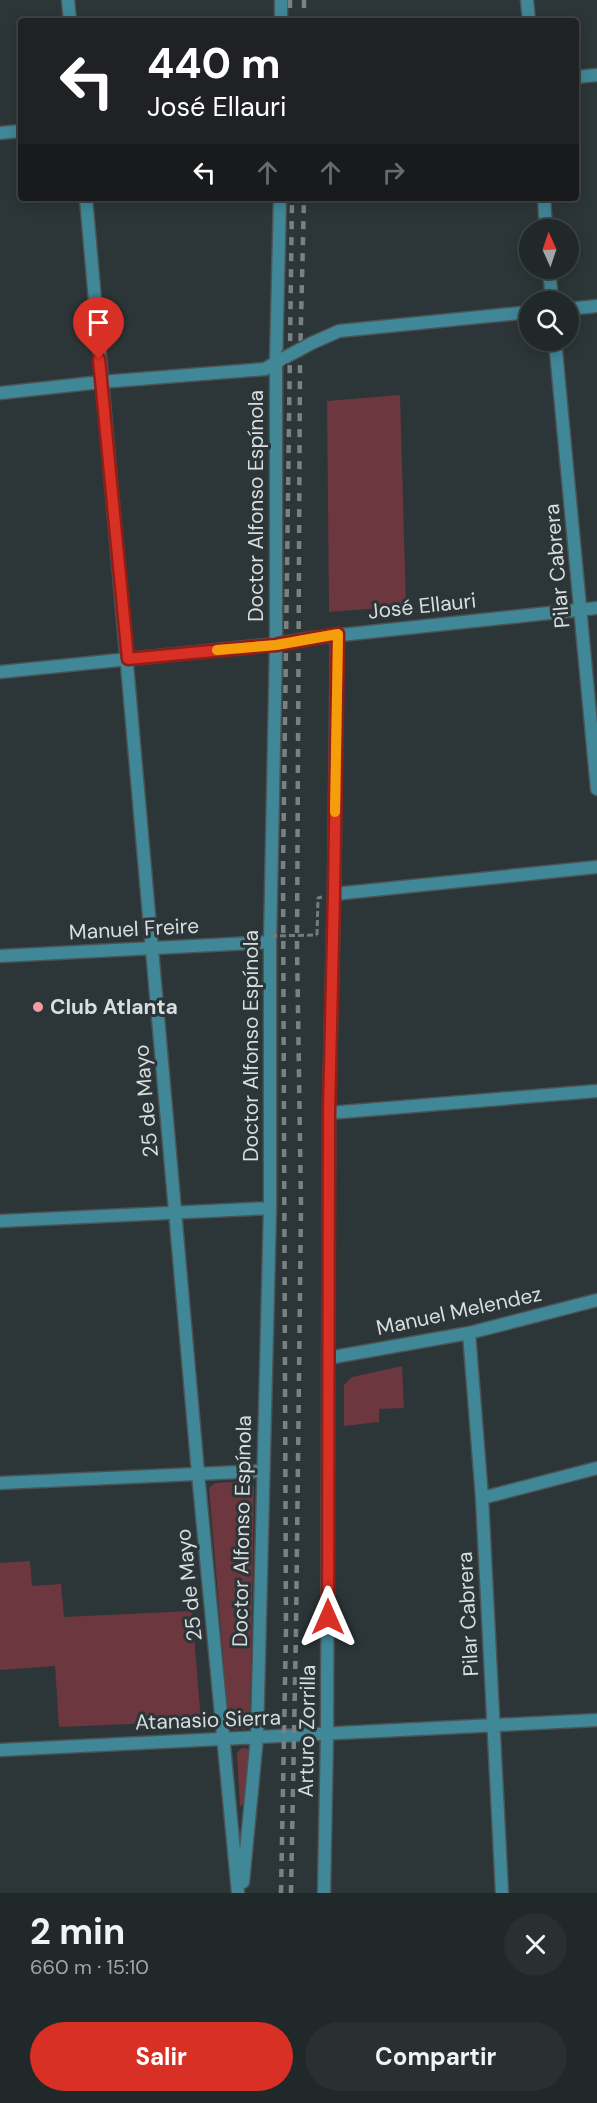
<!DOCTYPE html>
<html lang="es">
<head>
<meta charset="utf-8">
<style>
  :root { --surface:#212829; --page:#293031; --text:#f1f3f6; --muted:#a2a6a8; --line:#3e4446; --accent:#d93025 }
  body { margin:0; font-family:"DM Sans",sans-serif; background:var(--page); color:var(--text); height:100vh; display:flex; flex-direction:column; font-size:22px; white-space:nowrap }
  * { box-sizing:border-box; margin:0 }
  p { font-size:20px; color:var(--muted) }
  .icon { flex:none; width:33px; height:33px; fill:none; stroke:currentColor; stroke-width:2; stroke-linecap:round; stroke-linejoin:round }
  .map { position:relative; height:1893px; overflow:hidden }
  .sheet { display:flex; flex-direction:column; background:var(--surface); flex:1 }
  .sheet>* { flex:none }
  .banner { position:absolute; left:18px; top:18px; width:561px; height:183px; border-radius:6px; box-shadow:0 3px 15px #0003,0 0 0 2px var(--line); background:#202124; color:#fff; overflow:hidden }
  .needle { width:39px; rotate:357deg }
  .tools { position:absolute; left:519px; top:219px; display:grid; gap:12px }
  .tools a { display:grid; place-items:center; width:60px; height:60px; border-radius:50%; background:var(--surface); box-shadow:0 3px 15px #0003,0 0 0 2px var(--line); font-size:30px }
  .pin { position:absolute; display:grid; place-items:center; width:51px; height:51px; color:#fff; margin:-62px -26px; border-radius:50% 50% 50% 0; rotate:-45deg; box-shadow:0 0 6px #0007 }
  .pin .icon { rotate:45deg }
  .me { position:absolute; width:66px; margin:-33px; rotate:0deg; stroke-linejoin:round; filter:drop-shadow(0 0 4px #0008) }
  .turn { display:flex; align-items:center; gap:21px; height:126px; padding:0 30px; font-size:27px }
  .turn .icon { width:78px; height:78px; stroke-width:2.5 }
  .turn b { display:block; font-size:42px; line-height:51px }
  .lanes { display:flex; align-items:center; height:57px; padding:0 30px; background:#0003; justify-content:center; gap:30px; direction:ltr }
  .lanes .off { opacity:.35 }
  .round { display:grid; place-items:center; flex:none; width:63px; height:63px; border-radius:32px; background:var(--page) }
  .overview { display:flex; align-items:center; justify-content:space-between; height:102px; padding:0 30px }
  h1 { font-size:36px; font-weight:700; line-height:45px }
  .cta { display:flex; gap:12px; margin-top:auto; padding:12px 30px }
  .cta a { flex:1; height:69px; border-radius:36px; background:var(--accent); color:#fff; font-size:24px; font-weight:700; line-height:69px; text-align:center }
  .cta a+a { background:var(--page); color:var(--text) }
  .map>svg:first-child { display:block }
  .green { fill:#6c373e }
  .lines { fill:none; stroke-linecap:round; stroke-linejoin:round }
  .street-casing { stroke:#4b5355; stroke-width:15 }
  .path { stroke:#747b7d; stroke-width:3; stroke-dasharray:6 3; stroke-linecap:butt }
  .street { stroke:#408898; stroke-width:12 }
  .rail { stroke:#7a8183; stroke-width:4.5; stroke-dasharray:8 8; stroke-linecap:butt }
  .street-bridge-casing { stroke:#4b5355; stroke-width:15; stroke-linecap:butt }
  .path-bridge { stroke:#747b7d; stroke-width:3; stroke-dasharray:6 3; stroke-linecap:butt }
  .street-bridge { stroke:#408898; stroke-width:12 }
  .route-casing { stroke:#8d1f18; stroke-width:15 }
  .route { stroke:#d93025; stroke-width:10 }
  .slow { stroke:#f59e0b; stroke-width:10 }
  .poi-dot { fill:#f49aa3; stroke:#2c3537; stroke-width:2 }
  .labels { text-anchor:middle; stroke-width:6; stroke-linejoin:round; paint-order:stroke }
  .street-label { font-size:21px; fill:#d8dddf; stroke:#2c3537 }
  .poi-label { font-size:21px; font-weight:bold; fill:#d8dddf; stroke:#2c3537; text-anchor:start }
</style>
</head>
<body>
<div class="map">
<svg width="597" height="1893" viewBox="0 0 597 1893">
  <rect width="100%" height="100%" fill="#2c3537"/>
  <path class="green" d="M 400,395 L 406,606 L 329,612 L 327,401 Z
    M 402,1366 L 404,1408 L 379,1409 L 379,1422 L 344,1426 L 344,1385 L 352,1377 Z
    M 248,1481 L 254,1487 L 250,1723 L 248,1728 L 233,1730 L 229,1726 L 209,1488 L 215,1483 Z
    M 30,1561 L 32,1586 L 61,1584 L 64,1617 L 192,1611 L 201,1721 L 59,1727 L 55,1666 L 0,1670 L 0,1563 Z
    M 246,1748 L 250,1752 L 249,1795 L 240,1807 L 237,1753 L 240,1749 Z"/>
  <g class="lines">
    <g class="street-casing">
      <path id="street" d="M 68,0 L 70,21
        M 281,0 L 281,21
        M 527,0 L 529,21
        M 576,77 L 597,75
        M 0,133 L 21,131
        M 86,198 L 198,1473 L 238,1893
        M 544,198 L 546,230
        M 549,268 L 552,302
        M 568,309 L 597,306
        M 555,340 L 597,789
        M 312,343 L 339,331 L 530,312
        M 0,393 L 101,382 L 265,369 L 280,360
        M 312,638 L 597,608
        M 0,672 L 277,644
        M 334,894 L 597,867
        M 0,956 L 270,942
        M 329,1113 L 597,1091
        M 0,1221 L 270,1208
        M 469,1333 L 482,1498 L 502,1893
        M 328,1358 L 469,1333 L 597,1300
        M 0,1483 L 262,1471
        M 482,1498 L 597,1468
        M 0,1750 L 597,1720
        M 243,1882 L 257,1737 L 270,1208 L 270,942 L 276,645 L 276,362 L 280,198
        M 324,1893 L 327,1735 L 329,1113 L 334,894 L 337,634"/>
    </g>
    <path class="path" d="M 317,935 L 318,898 L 322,897"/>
    <use href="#street" class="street"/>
    <path class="rail" d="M 290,0 L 290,21
      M 304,0 L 304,21
      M 281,1893 L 286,1630 L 283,870 L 292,198
      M 291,1893 L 296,1630 L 301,1206 L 297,946 L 300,362 L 304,198"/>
    <g class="street-bridge-casing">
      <path id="street-bridge" d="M 284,358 L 312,343
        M 277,644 L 312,638"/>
    </g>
    <path class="path-bridge" d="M 271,936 L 317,935"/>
    <use href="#street-bridge" class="street-bridge"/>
  </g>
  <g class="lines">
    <g class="route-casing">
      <path id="route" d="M 99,359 L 128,659 L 276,645 L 338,634 L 334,894 L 329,1113 L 328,1617"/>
    </g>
    <use href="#route" class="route"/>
    <path class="slow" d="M 217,650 L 276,645 L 338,634 L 335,812"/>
  </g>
  <circle class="poi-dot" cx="38" cy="1007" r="6"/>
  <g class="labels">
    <g class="street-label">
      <text transform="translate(256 506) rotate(-90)" y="7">Doctor Alfonso Espínola</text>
      <text transform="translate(557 566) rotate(-95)" y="7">Pilar Cabrera</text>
      <text transform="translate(422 606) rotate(-6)" y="7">José Ellauri</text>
      <text transform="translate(134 929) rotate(-3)" y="7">Manuel Freire</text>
      <text transform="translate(251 1046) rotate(-90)" y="7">Doctor Alfonso Espínola</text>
      <text transform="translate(146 1101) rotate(-95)" y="7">25 de Mayo</text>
      <text transform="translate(459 1311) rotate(-12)" y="7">Manuel Melendez</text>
      <text transform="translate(242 1531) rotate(-89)" y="7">Doctor Alfonso Espínola</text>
      <text transform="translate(189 1585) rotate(-96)" y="7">25 de Mayo</text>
      <text transform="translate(468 1614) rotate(-93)" y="7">Pilar Cabrera</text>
      <text transform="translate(208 1720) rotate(-2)" y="7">Atanasio Sierra</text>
      <text transform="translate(307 1731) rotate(-89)" y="7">Arturo Zorrilla</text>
    </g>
    <g class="poi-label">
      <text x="50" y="1014">Club Atlanta</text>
    </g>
  </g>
</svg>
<div class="tools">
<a><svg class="needle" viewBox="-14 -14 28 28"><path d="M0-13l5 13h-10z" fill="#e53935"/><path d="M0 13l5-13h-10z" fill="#a2a6a8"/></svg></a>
<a><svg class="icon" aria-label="search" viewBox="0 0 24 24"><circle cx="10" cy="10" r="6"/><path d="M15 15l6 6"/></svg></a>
</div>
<div class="pin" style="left:99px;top:359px;background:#d93025"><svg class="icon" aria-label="arrive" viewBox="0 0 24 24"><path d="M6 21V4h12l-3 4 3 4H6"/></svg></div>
<svg class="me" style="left:328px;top:1617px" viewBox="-20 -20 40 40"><path d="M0-17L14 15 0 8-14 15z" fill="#d93025" stroke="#fff" stroke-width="4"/></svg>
<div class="banner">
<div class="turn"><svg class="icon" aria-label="left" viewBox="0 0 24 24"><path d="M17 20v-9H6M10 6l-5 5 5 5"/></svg><div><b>440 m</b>José Ellauri</div></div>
<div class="lanes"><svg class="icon" aria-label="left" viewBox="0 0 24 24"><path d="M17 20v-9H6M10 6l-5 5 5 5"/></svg><svg class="icon off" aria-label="ahead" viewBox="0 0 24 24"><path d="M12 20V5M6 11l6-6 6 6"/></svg><svg class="icon off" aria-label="ahead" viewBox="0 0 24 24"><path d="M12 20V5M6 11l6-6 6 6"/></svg><svg class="icon off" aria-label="right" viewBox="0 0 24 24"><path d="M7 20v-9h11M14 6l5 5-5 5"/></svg></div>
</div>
</div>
<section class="sheet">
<div class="overview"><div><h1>2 min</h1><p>660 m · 15:10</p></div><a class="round"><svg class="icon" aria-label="close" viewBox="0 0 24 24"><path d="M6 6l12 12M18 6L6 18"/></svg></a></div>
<div class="cta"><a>Salir</a><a>Compartir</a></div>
</section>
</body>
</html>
